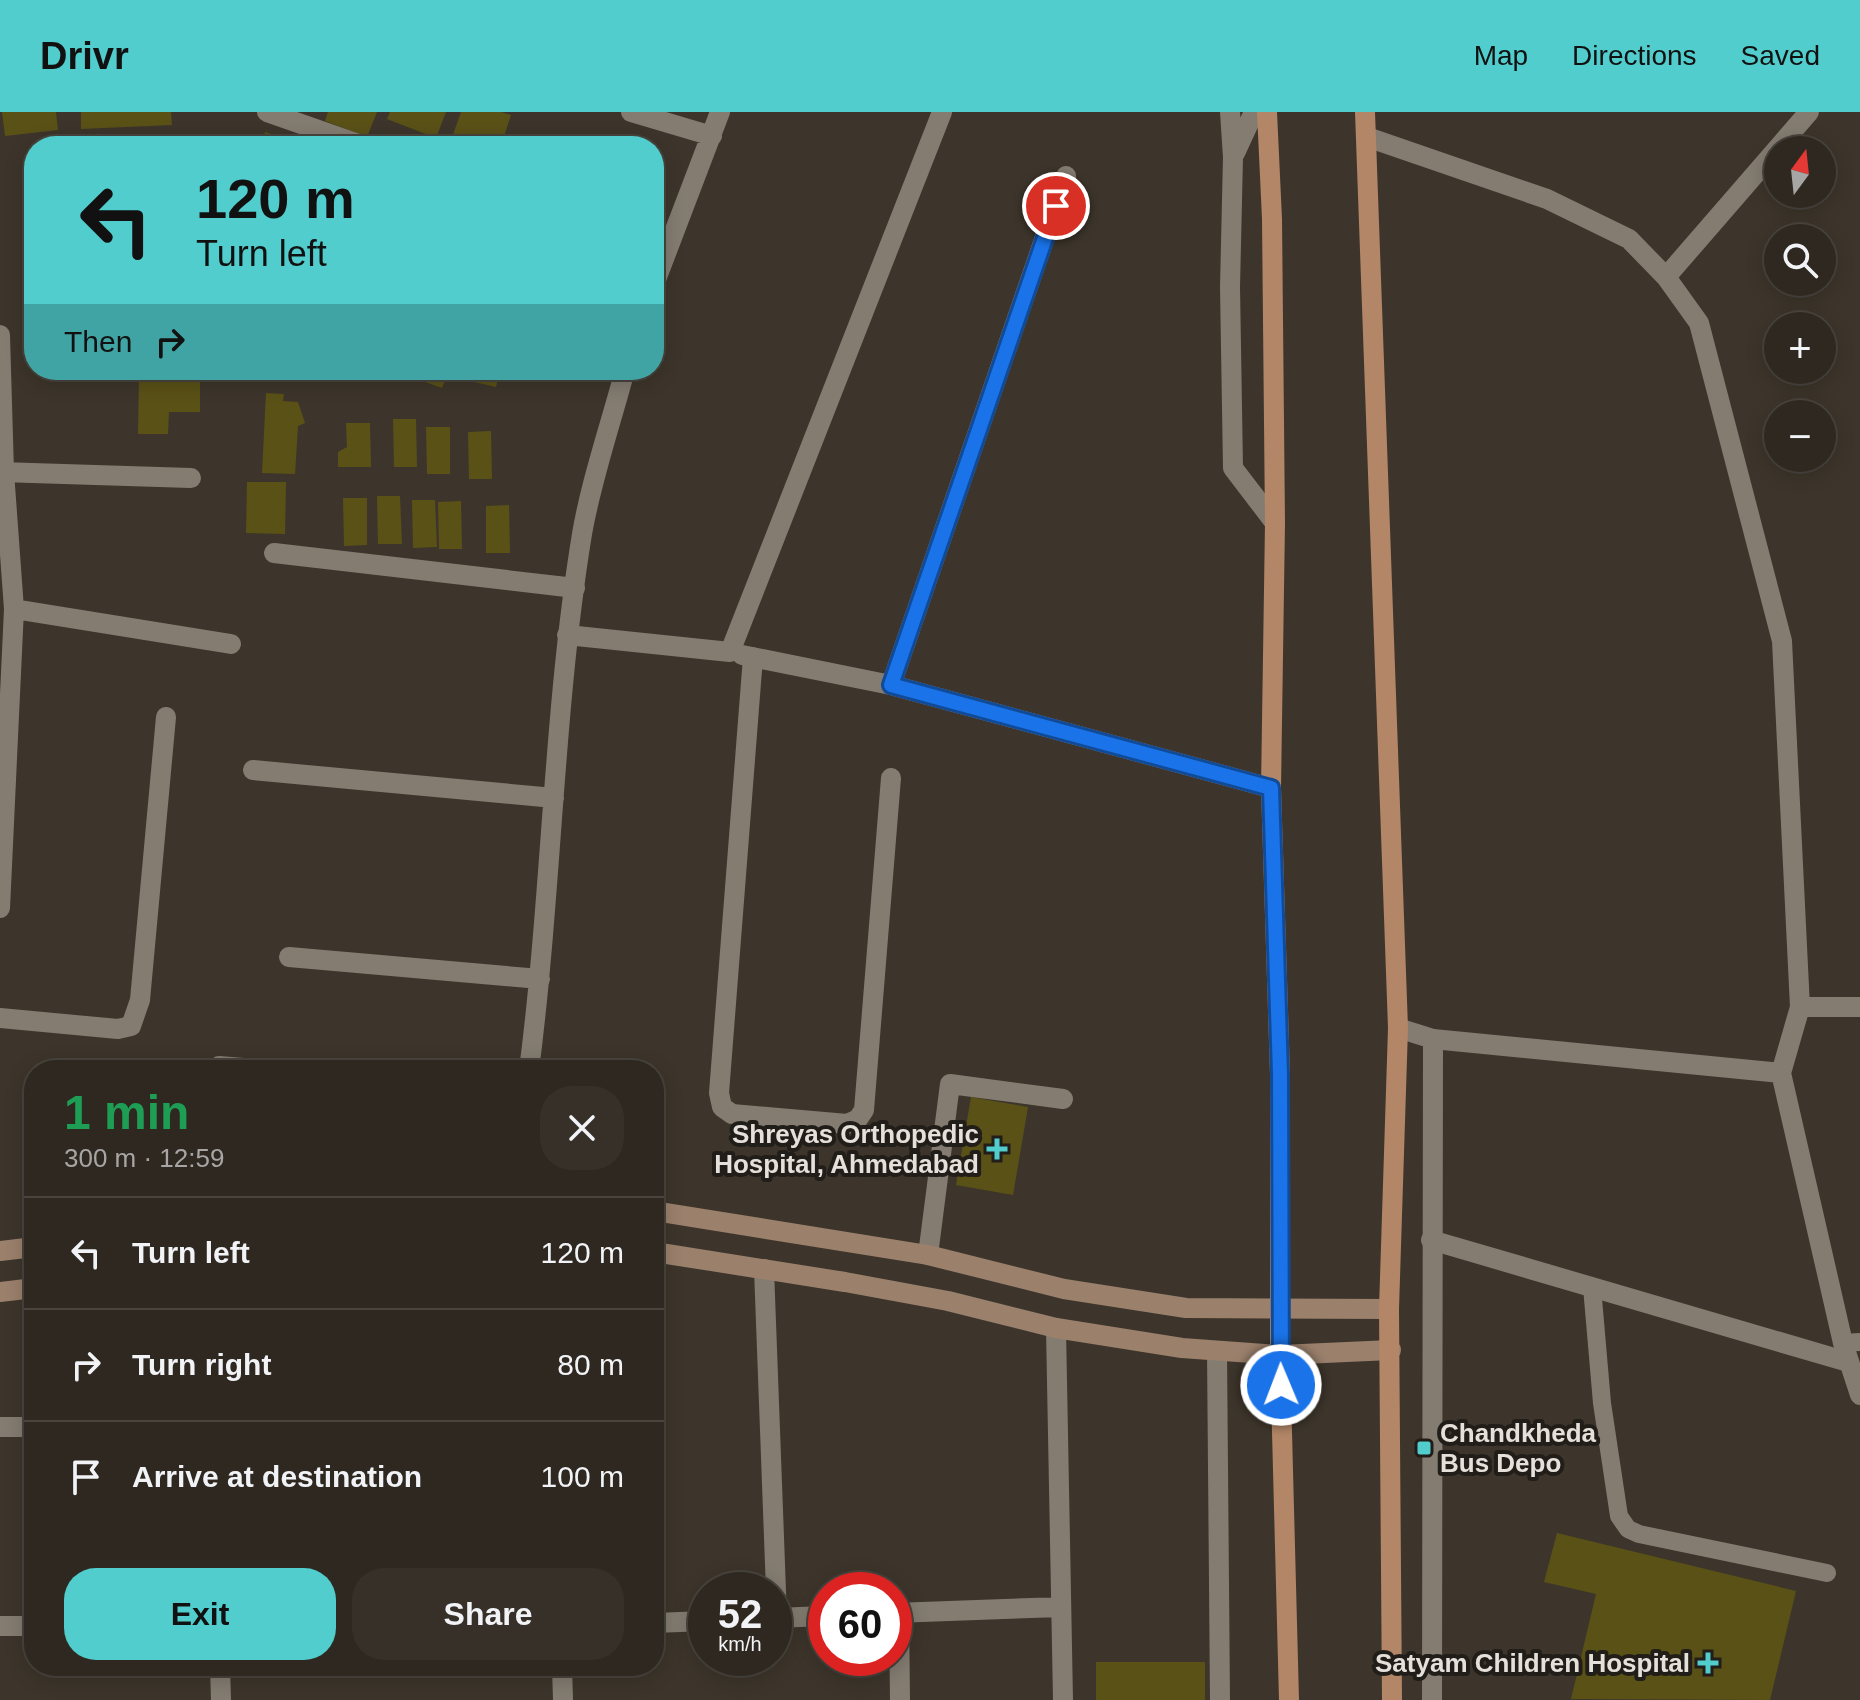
<!DOCTYPE html>
<html lang="en">
<head>
<meta charset="utf-8">
<style>
  :root { --surface:#2e2820; --page:#363029; --text:#f1f3f6; --muted:#a7a6a5; --line:#49443e; --accent:#52cdcd }
  body { margin:0; font-family:Arial,sans-serif; background:var(--page); color:var(--text); height:100vh; display:flex; flex-direction:column; font-size:30px; white-space:nowrap }
  * { box-sizing:border-box; margin:0 }
  p { font-size:26px; color:var(--muted) }
  .icon { flex:none; width:44px; height:44px; fill:none; stroke:currentColor; stroke-width:2; stroke-linecap:round; stroke-linejoin:round }
  .map { position:relative; flex:1; overflow:hidden }
  .drawer { position:absolute; left:24px; top:948px; width:640px; height:616px; display:flex; flex-direction:column; background:var(--surface); border-radius:32px; box-shadow:0 4px 20px #0003,0 0 0 2px var(--line) }
  .drawer>* { flex:none }
  .hud { position:absolute; left:24px; top:24px; width:640px; height:244px; border-radius:32px; box-shadow:0 4px 20px #0003,0 0 0 2px var(--line); background:#52cdcd; color:#111; overflow:hidden }
  .needle { width:52px; rotate:15deg }
  .tools { position:absolute; left:1764px; top:24px; display:grid; gap:16px }
  .tools a { display:grid; place-items:center; width:72px; height:72px; border-radius:50%; background:var(--surface); box-shadow:0 4px 20px #0003,0 0 0 2px var(--line); font-size:40px }
  .speed { position:absolute; left:688px; top:1460px; display:flex; gap:16px; font-size:40px; font-weight:700; text-align:center }
  .speed>* { display:grid; place-content:center; width:104px; height:104px; border-radius:50%; background:var(--surface); box-shadow:0 4px 20px #0003,0 0 0 2px var(--line); line-height:1 }
  .speed small { font-size:20px; font-weight:400 }
  .speed .limit { border:12px solid #d22; background:#fff; color:#111 }
  .pin { position:absolute; display:grid; place-items:center; width:68px; height:68px; color:#fff; margin:-34px; border:4px solid #fff; border-radius:50%; box-shadow:0 2px 8px #0007 }
  .me { position:absolute; width:88px; margin:-44px; rotate:359deg; stroke-linejoin:round; filter:drop-shadow(0 0 6px #0008) }
  .turn { display:flex; align-items:center; gap:28px; height:168px; padding:0 40px; font-size:36px }
  .turn .icon { width:104px; height:104px; stroke-width:2.5 }
  .turn b { display:block; font-size:56px; line-height:68px }
  .then { display:flex; align-items:center; height:76px; padding:0 40px; background:#0003; gap:16px; font-size:30px }
  .round { display:grid; place-items:center; flex:none; width:84px; height:84px; border-radius:32px; background:var(--page) }
  .summary { display:flex; align-items:center; justify-content:space-between; height:136px; padding:0 40px }
  h1 { font-size:48px; font-weight:800; line-height:60px; color:#1e9e55 }
  .button { display:flex; gap:16px; margin-top:auto; padding:16px 40px }
  .button a { flex:1; height:92px; border-radius:32px; background:var(--accent); color:#111; font-size:32px; font-weight:800; line-height:92px; text-align:center }
  .button a+a { background:var(--page); color:var(--text) }
  ul { padding:0; list-style:none }
  li { display:flex; align-items:center; gap:24px; height:112px; padding:0 40px; border-top:2px solid var(--line) }
  li div { flex:1 }
  li b { display:block; font-size:30px }
  li em { font-style:normal }
  header { display:flex; align-items:center; gap:48px; box-sizing:border-box; height:112px; padding:0 40px; background:var(--accent); color:#111 }
  header strong { font-size:38px }
  nav { display:flex; gap:44px; margin-inline-start:auto; font-size:28px }
  .map>svg:first-child { display:block }
  .building { fill:#5a5117 }
  .lines { fill:none; stroke-linecap:round; stroke-linejoin:round }
  .service { stroke:#847c71; stroke-width:18 }
  .minor { stroke:#847c71; stroke-width:20 }
  .tertiary { stroke:#847c71; stroke-width:20 }
  .secondary { stroke:#9b816c; stroke-width:20 }
  .primary { stroke:#b28667; stroke-width:20 }
  .route-casing { stroke:#114b97; stroke-width:20 }
  .route { stroke:#1a73e8; stroke-width:14 }
  .poi-dot { fill:#52cdcd; stroke:#211d19; stroke-width:3 }
  .labels { text-anchor:middle; stroke-width:8; stroke-linejoin:round; paint-order:stroke }
  .poi-label { font-size:26px; font-weight:bold; fill:#e5e0da; stroke:#211d19; text-anchor:end }
</style>
</head>
<body>
<header>
<strong>Drivr</strong>
<nav><a>Map</a><a>Directions</a><a>Saved</a></nav>
</header>
<div class="map">
<svg width="1860" height="1588" viewBox="0 0 1860 1588">
  <rect width="100%" height="100%" fill="#3d352b"/>
  <path class="building" d="M 2,0 L 56,0 L 58,18 L 5,24 Z
    M 81,0 L 171,0 L 172,13 L 81,17 Z
    M 328,0 L 377,0 L 367,25 L 325,9 Z
    M 390,0 L 446,0 L 436,26 L 387,7 Z
    M 461,0 L 501,0 L 511,3 L 501,34 L 449,34 Z
    M 265,20 L 307,33 L 307,34 L 261,34 Z
    M 392,258 L 449,258 L 442,276 Z
    M 459,258 L 500,258 L 496,275 L 457,266 Z
    M 139,265 L 200,265 L 200,300 L 169,300 L 168,322 L 138,322 Z
    M 266,281 L 284,282 L 283,289 L 298,290 L 305,311 L 298,314 L 295,362 L 262,361 Z
    M 393,307 L 416,307 L 417,355 L 394,355 Z
    M 346,311 L 370,311 L 371,355 L 338,355 L 338,340 L 347,335 Z
    M 426,315 L 450,315 L 450,362 L 427,362 Z
    M 491,319 L 492,367 L 469,367 L 468,320 Z
    M 247,370 L 286,370 L 285,422 L 246,421 Z
    M 377,384 L 400,384 L 402,432 L 378,432 Z
    M 343,386 L 367,386 L 367,433 L 344,434 Z
    M 412,388 L 435,388 L 437,435 L 413,436 Z
    M 461,389 L 462,437 L 439,437 L 438,390 Z
    M 509,393 L 510,441 L 486,441 L 486,394 Z
    M 971,985 L 1028,995 L 1013,1083 L 956,1073 Z
    M 1557,1421 L 1796,1479 L 1770,1588 L 1571,1587 L 1596,1482 L 1544,1470 Z
    M 1096,1550 L 1205,1550 L 1205,1588 L 1096,1588 Z"/>
  <g class="lines">
    <path class="service" d="M 1592,1175 L 1602,1291 L 1619,1404 L 1628,1417 L 1639,1422 L 1827,1461
      M 1843,1231 L 1860,1230"/>
    <path class="minor" d="M 267,0 L 364,34
      M 631,0 L 712,24
      M 1367,25 L 1547,87 L 1629,127 L 1666,165 L 1699,211 L 1782,529 L 1800,895 L 1781,961 L 1843,1231 L 1860,1283
      M 1666,165 L 1809,0
      M 654,173 L 720,0
      M 0,223 L 4,360 L 14,497 L 0,796
      M 0,360 L 191,366
      M 274,441 L 575,476
      M 14,497 L 231,532
      M 567,523 L 730,540 L 942,0
      M 742,543 L 891,573 L 1271,676
      M 753,545 L 719,981 L 722,995 L 732,1002 L 847,1012 L 858,1007 L 864,998 L 891,666
      M 891,573 L 1066,64
      M 253,658 L 554,686
      M 289,845 L 540,867
      M 1800,895 L 1860,895
      M 0,906 L 118,917 L 131,914 L 140,888 L 166,605
      M 1433,927 L 1781,961
      M 219,954 L 268,958
      M 529,958 C 552,780 553,599 582,422 C 591,369 611,311 625,258
      M 1431,1128 L 1848,1250
      M 928,1143 L 950,972 L 1063,987
      M 764,1157 L 777,1506
      M 1056,1216 L 1063,1588
      M 0,1315 L 34,1315
      M 894,1501 L 1061,1495
      M 899,1501 L 900,1588
      M 774,1506 L 826,1504
      M 654,1511 L 706,1509
      M 0,1514 L 34,1514
      M 220,1554 L 221,1588
      M 562,1554 L 563,1588"/>
    <path class="tertiary" d="M 1230,0 L 1233,45 L 1230,175 L 1233,356 L 1275,411
      M 1235,41 L 1254,0
      M 1398,916 L 1433,927 L 1432,1588
      M 1217,1239 L 1220,1588"/>
    <path class="secondary" d="M 654,1099 L 928,1143 L 1064,1177 L 1186,1196 L 1389,1197
      M 0,1139 L 34,1135
      M 654,1140 L 845,1170 L 948,1189 L 1056,1216 L 1182,1236 L 1280,1243 L 1391,1238
      M 0,1180 L 34,1176"/>
    <path class="primary" d="M 1267,0 L 1272,107 L 1275,411 L 1271,676 L 1280,962 L 1280,1243 L 1289,1588
      M 1365,0 L 1398,916 L 1389,1197 L 1392,1588"/>
  </g>
  <g class="lines">
    <g class="route-casing">
      <path id="route" d="M 1056,94 L 891,573 L 1271,676 L 1280,962 L 1281,1273"/>
    </g>
    <use href="#route" class="route"/>
  </g>
  <g class="poi-dot">
    <path d="M993 1025h8v8h8v8h-8v8h-8v-8h-8v-8h8z"/>
    <rect x="1416" y="1328" width="16" height="16" rx="4"/>
    <path d="M1704 1539h8v8h8v8h-8v8h-8v-8h-8v-8h8z"/>
  </g>
  <g class="labels">
    <g class="poi-label">
      <text x="979" y="1031">Shreyas Orthopedic<tspan x="979" dy="30">Hospital, Ahmedabad</tspan></text>
      <text x="1440" y="1330" text-anchor="start">Chandkheda<tspan x="1440" dy="30">Bus Depo</tspan></text>
      <text x="1690" y="1560">Satyam Children Hospital</text>
    </g>
  </g>
</svg>
<div class="tools">
<a><svg class="needle" viewBox="-14 -14 28 28"><path d="M0-13l5 13h-10z" fill="#e53935"/><path d="M0 13l5-13h-10z" fill="#a7a6a5"/></svg></a>
<a><svg class="icon" aria-label="search" viewBox="0 0 24 24"><circle cx="10" cy="10" r="6"/><path d="M15 15l6 6"/></svg></a>
<a>+</a>
<a>−</a>
</div>
<div class="speed"><div>52<small>km/h</small></div><div class="limit">60</div></div>
<div class="pin" style="left:1056px;top:94px;background:#d93025"><svg class="icon" aria-label="arrive" viewBox="0 0 24 24"><path d="M6 21V4h12l-3 4 3 4H6"/></svg></div>
<svg class="me" style="left:1281px;top:1273px" viewBox="-20 -20 40 40"><circle r="17" fill="#1a73e8" stroke="#fff" stroke-width="3"/><path d="M0-11L8 9 0 5-8 9z" fill="#fff"/></svg>
<div class="hud">
<div class="turn"><svg class="icon" aria-label="left" viewBox="0 0 24 24"><path d="M17 20v-9H6M10 6l-5 5 5 5"/></svg><div><b>120 m</b>Turn left</div></div>
<div class="then">Then<svg class="icon" aria-label="right" viewBox="0 0 24 24"><path d="M7 20v-9h11M14 6l5 5-5 5"/></svg></div>
</div>
<section class="drawer">
<div class="summary"><div><h1>1 min</h1><p>300 m · 12:59</p></div><a class="round"><svg class="icon" aria-label="close" viewBox="0 0 24 24"><path d="M6 6l12 12M18 6L6 18"/></svg></a></div>
<ul>
<li><svg class="icon" aria-label="left" viewBox="0 0 24 24"><path d="M17 20v-9H6M10 6l-5 5 5 5"/></svg><div><b>Turn left</b></div><em>120 m</em></li>
<li><svg class="icon" aria-label="right" viewBox="0 0 24 24"><path d="M7 20v-9h11M14 6l5 5-5 5"/></svg><div><b>Turn right</b></div><em>80 m</em></li>
<li><svg class="icon" aria-label="arrive" viewBox="0 0 24 24"><path d="M6 21V4h12l-3 4 3 4H6"/></svg><div><b>Arrive at destination</b></div><em>100 m</em></li>
</ul>
<div class="button"><a>Exit</a><a>Share</a></div>
</section>
</div>
</body>
</html>
